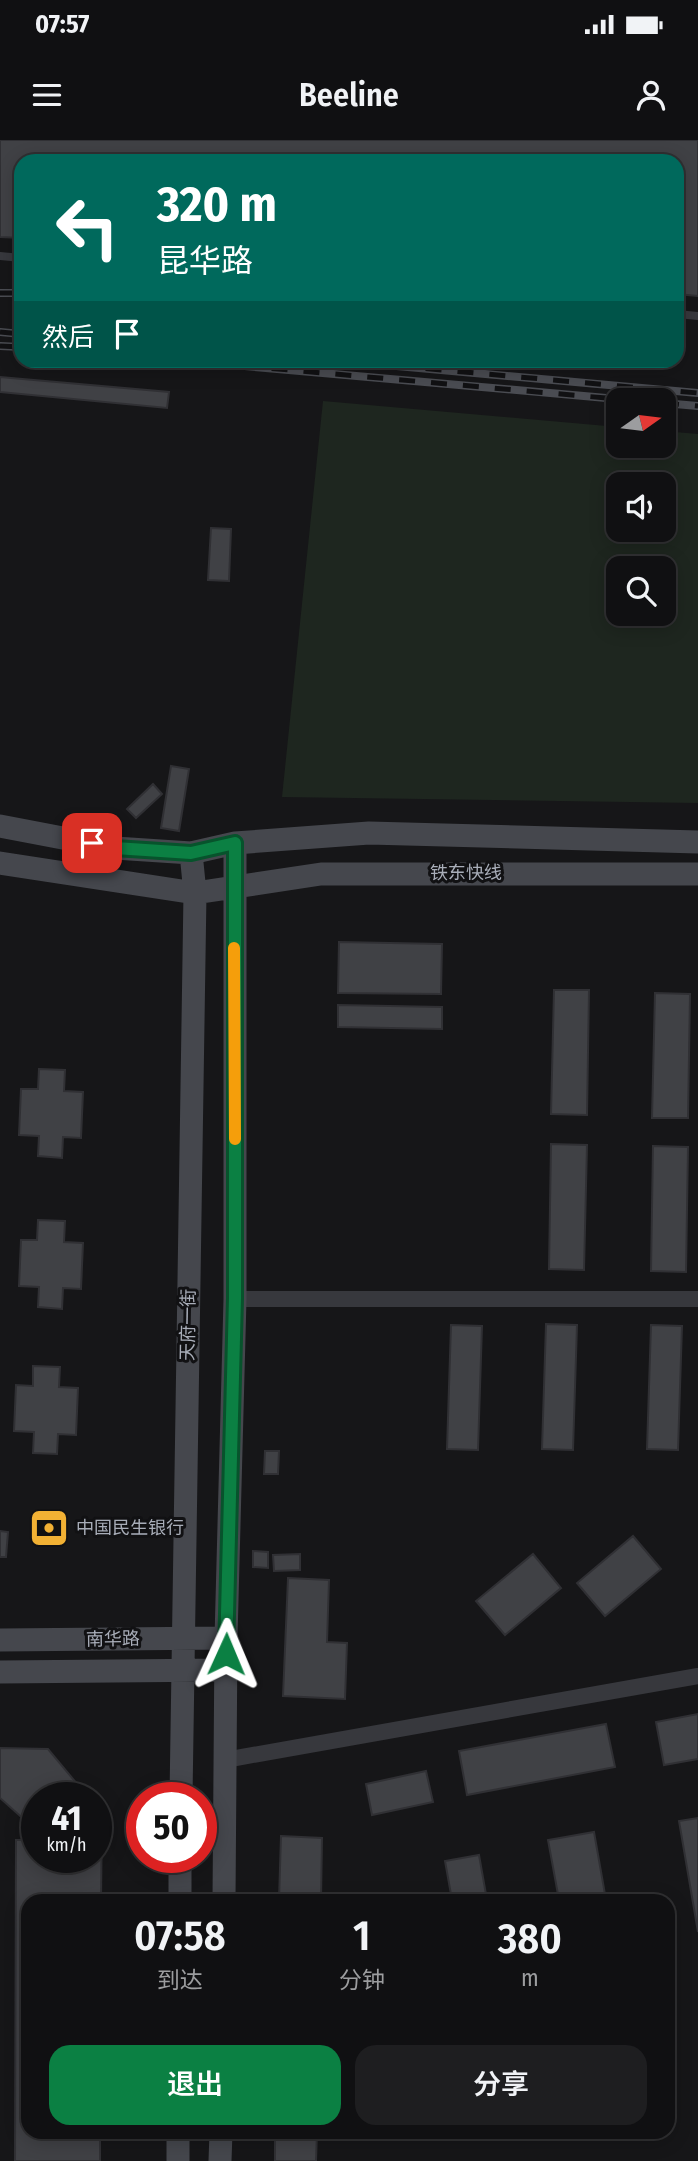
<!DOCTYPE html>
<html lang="zh">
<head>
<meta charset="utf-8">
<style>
  :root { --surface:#101012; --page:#1e1e20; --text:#f1f3f6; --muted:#9c9d9f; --line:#303032; --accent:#0b8043 }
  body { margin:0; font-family:"Fira Sans Condensed","Noto Sans SC",sans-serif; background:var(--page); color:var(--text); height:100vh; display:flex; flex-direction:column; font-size:26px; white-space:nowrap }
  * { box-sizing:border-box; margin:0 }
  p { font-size:23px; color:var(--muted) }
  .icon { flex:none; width:38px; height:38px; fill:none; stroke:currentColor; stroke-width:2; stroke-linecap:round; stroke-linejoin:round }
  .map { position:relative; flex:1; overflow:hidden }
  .sheet { position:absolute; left:21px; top:1754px; width:654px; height:245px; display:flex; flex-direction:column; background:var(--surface); border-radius:21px; box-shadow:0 4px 18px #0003,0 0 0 2px var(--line) }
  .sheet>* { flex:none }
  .guide { position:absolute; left:14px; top:14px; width:670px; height:214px; border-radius:21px; box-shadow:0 4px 18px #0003,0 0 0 2px var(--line); background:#00695c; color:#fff; overflow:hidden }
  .needle { width:46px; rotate:76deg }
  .buttons { position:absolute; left:606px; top:248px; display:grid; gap:14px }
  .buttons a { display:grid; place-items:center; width:70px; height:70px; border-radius:14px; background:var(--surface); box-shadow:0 4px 18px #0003,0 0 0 2px var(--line); font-size:35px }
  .speed { position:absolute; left:21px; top:1642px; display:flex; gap:14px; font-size:35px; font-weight:700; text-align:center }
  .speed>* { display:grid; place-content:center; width:91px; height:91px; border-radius:50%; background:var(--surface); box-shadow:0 4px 18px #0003,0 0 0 2px var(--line); line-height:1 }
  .speed small { font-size:18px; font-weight:400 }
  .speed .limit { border:10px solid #d22; background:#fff; color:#111 }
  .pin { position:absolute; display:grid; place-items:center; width:60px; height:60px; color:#fff; margin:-30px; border-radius:14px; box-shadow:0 4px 10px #0006 }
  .me { position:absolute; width:77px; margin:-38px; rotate:1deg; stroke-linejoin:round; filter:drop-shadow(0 0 5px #0008) }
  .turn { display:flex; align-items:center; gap:24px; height:147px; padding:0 28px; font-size:32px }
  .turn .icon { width:91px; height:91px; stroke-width:2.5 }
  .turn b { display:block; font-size:49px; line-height:60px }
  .then { display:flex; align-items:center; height:66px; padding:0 28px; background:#0003; gap:14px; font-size:26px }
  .eta { display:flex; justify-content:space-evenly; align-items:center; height:119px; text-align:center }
  .eta b { font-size:42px; font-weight:600; line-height:49px }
  .cta { display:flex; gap:14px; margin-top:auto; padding:14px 28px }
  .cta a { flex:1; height:80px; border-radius:21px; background:var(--accent); color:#fff; font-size:28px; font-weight:600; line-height:80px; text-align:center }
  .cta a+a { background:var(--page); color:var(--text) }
  .status { display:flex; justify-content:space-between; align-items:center; height:49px; padding:0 35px; background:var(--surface); direction:ltr }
  .status svg { height:19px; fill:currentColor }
  header { display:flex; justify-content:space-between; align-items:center; height:91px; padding:0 28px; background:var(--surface); font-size:32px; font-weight:600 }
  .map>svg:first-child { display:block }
  .green { fill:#1e261f; fill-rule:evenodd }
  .building { fill:#404145; stroke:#303034; stroke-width:2 }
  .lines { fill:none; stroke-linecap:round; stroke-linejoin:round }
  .lane { stroke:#37383d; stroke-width:8 }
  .street { stroke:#37383d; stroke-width:16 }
  .secondary { stroke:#45474d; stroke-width:23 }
  .rail-casing { stroke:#4a4c52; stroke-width:8 }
  .rail { stroke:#111113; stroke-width:5; stroke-dasharray:16; stroke-linecap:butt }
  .route-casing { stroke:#07532c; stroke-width:18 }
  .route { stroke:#0b8043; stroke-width:12 }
  .slow { stroke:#f59e0b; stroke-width:12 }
  .labels { text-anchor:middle; stroke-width:6; stroke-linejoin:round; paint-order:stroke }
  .street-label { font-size:18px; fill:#a8adb8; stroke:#111113 }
  .poi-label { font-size:18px; fill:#a8adb8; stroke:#111113; text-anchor:start }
</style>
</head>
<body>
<div class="status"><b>07:57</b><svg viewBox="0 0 49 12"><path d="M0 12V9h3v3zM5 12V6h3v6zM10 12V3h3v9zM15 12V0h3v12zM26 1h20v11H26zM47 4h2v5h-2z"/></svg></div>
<header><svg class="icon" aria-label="menu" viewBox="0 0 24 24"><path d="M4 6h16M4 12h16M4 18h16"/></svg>Beeline<svg class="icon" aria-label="person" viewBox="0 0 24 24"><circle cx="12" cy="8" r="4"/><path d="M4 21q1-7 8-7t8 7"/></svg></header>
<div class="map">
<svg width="698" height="2021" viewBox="0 0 698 2021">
  <rect width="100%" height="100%" fill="#161618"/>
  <path class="green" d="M 323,261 L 618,287 L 618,306 L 663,306 L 663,291 L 698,294 L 698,663 L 282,657 ZM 618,345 L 663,345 L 663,390 L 618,390 ZM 618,429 L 663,429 L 663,474 L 618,474 Z"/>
  <path class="building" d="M 0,0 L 698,0 L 698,156 L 677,154 L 677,21 L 21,21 L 21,98 L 0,97 Z
    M 0,237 L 169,252 L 167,268 L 0,252 Z
    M 211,388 L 231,389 L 229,441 L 208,440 Z
    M 171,626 L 189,629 L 179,691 L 161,688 Z
    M 153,644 L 162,654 L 136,678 L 127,669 Z
    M 339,802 L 442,804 L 441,854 L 338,853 Z
    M 554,850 L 589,850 L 587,975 L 551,974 Z
    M 655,853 L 690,854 L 688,978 L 652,978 Z
    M 338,865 L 442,867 L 442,889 L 338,887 Z
    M 39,929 L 65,930 L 64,951 L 83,952 L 81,998 L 63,997 L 62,1018 L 38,1016 L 39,996 L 19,995 L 21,949 L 38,949 Z
    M 551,1004 L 587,1005 L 584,1130 L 549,1129 Z
    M 653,1006 L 688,1007 L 686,1132 L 651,1131 Z
    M 38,1080 L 65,1081 L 64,1102 L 83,1103 L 81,1149 L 63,1148 L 62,1169 L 38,1167 L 39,1147 L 19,1146 L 21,1100 L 37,1100 Z
    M 546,1184 L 577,1185 L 573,1310 L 542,1309 Z
    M 451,1185 L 482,1186 L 478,1310 L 447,1309 Z
    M 651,1185 L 682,1186 L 678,1310 L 647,1309 Z
    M 33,1226 L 60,1227 L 59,1247 L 78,1248 L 76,1295 L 58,1294 L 57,1314 L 33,1313 L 34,1292 L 14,1291 L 16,1245 L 33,1246 Z
    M 265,1311 L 279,1311 L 278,1334 L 264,1334 Z
    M 0,1391 L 8,1392 L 6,1417 L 0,1417 Z
    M 633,1396 L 661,1429 L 605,1476 L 577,1443 Z
    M 253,1411 L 268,1412 L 268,1428 L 253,1427 Z
    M 300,1414 L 300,1430 L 274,1431 L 273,1415 Z
    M 533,1414 L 561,1448 L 505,1495 L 476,1461 Z
    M 288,1438 L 329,1440 L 327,1502 L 347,1503 L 345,1559 L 283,1556 Z
    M 698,1574 L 698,1619 L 664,1625 L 656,1582 Z
    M 606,1584 L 615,1627 L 467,1655 L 459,1611 Z
    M 0,1608 L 48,1609 L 88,1657 L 37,1657 L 37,1691 L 0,1658 Z
    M 426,1631 L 433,1662 L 372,1675 L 366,1644 Z
    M 96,1667 L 102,1674 L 101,1760 L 28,1760 L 28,1992 L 100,1992 L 100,2021 L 15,2021 L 16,1700 L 37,1700 L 37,1717 L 96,1717 Z
    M 698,1678 L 698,1792 L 679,1681 Z
    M 594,1692 L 606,1760 L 559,1760 L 548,1700 Z
    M 281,1696 L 322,1698 L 321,1760 L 279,1760 Z
    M 479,1715 L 487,1760 L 452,1760 L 445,1721 Z
    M 275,1992 L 317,1992 L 316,2021 L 275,2021 Z"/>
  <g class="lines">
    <path class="lane" d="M 0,116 L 21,118
      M 677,174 L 698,176"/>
    <path class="street" d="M 235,1159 L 698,1159
      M 225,1620 L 698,1536"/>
    <path class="secondary" d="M 0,686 L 115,708 L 191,713 L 235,703 L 369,693 L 698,702
      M 0,723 L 195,753 L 321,734 L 698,734
      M 0,1500 L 226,1498
      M 0,1532 L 226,1530
      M 181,1657 L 195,753 L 191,713
      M 180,1760 L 180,1717
      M 224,1760 L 226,1498 L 235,1159 L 235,703
      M 178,2021 L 178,1992
      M 220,2021 L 221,1992"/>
    <g class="rail-casing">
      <path id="rail" d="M 0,153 L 21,153
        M 0,192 L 21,194
        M 0,206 L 21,207
        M 176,220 L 640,261
        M 330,220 L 698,253
        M 663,263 L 698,266"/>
    </g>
    <use href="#rail" class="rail"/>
  </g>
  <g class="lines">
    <g class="route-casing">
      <path id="route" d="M 92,703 L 115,708 L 191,713 L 235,703 L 235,1158 L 226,1514"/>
    </g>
    <use href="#route" class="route"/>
    <path class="slow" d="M 234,808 L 235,999"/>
  </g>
  <defs>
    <g id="bank-square" transform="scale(2.0125)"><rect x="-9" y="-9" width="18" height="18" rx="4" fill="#f2b134" stroke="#111113"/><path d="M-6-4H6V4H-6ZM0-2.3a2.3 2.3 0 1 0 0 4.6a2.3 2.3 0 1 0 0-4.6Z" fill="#111"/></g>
  </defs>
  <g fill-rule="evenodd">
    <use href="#bank-square" x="49" y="1388"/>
  </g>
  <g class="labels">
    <g class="street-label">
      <text x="466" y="739">铁东快线</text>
      <text transform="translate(188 1185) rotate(-89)" y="6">天府一街</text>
      <text transform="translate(113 1499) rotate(-1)" y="6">南华路</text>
    </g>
    <g class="poi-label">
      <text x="76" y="1394">中国民生银行</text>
    </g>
  </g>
</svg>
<div class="buttons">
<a><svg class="needle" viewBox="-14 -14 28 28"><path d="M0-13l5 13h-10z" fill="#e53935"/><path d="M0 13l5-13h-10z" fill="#9c9d9f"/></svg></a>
<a><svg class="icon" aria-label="sound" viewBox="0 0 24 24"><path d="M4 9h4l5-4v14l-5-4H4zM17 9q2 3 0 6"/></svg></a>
<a><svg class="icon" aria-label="search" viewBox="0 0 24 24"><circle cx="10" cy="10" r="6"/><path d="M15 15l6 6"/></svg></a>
</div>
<div class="speed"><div>41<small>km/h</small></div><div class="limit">50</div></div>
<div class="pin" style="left:92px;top:703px;background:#d93025"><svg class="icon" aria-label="arrive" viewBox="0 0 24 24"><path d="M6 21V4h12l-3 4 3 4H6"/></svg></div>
<svg class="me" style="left:226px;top:1514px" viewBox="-20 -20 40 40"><path d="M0-17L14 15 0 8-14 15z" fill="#0b8043" stroke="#fff" stroke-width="4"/></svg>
<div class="guide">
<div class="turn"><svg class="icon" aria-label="left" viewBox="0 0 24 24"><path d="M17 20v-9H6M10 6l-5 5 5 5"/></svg><div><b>320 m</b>昆华路</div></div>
<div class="then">然后<svg class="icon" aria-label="arrive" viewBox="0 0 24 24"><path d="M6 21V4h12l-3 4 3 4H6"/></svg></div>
</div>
<section class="sheet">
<div class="eta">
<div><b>07:58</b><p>到达</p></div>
<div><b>1</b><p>分钟</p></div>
<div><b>380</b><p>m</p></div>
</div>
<div class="cta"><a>退出</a><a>分享</a></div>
</section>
</div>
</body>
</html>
